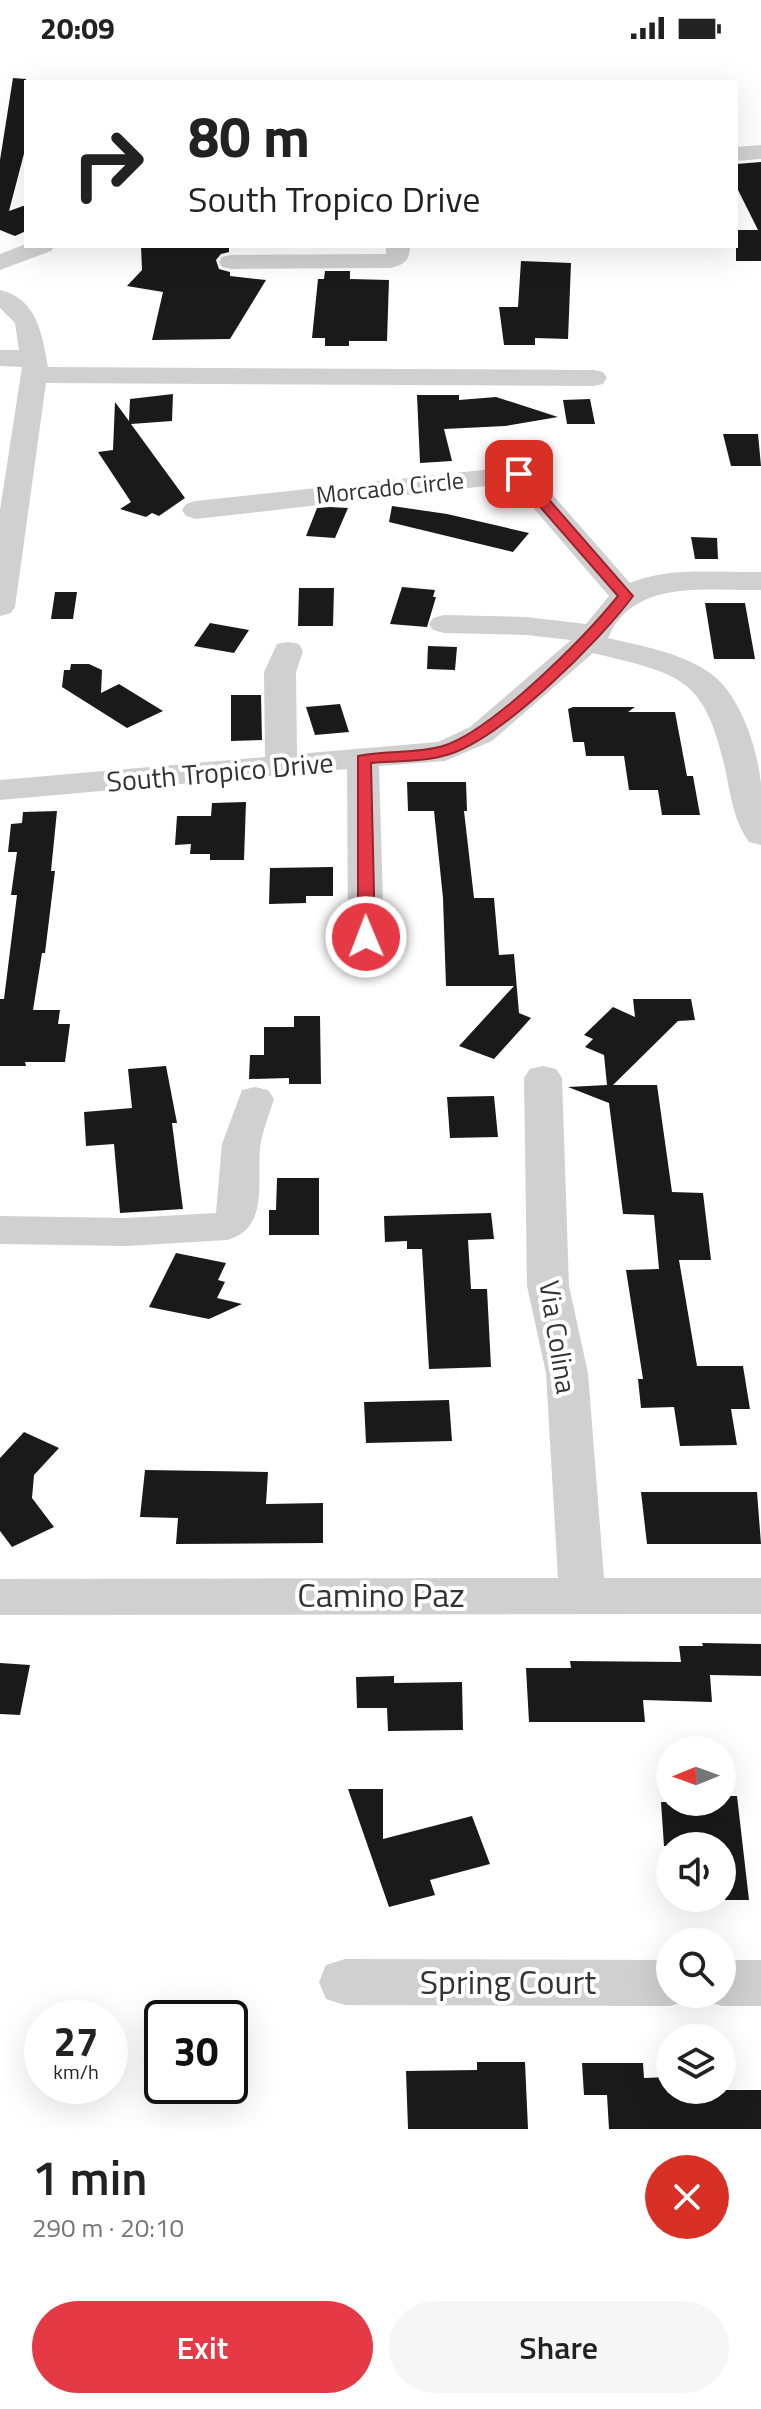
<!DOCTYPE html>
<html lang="en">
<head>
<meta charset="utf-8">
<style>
  :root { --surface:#fff; --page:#f6f6f6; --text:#222; --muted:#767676; --accent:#e63946 }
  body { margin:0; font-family:"Titillium Web",sans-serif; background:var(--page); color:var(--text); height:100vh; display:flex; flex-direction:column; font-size:30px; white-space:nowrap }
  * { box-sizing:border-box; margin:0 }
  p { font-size:26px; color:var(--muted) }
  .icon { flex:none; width:44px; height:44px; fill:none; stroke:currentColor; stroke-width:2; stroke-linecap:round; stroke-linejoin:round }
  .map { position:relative; height:2073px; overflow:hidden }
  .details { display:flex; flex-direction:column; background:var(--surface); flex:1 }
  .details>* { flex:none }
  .hud { position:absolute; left:24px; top:24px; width:714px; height:168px; border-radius:0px; box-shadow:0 8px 32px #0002; background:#fff; color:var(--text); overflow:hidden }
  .needle { width:52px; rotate:269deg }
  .buttons { position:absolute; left:656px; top:1680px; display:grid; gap:16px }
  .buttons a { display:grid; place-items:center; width:80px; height:80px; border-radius:50%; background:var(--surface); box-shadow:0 8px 32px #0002; font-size:40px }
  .speed { position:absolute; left:24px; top:1944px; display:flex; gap:16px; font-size:40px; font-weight:700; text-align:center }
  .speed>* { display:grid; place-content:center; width:104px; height:104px; border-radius:50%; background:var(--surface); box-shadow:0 8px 32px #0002; line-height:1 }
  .speed small { font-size:20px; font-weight:400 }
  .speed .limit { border:4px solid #111; border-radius:12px; background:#fff; color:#111 }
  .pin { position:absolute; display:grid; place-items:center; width:68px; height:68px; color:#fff; margin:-34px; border-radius:16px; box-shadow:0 4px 12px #0006 }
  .me { position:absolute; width:88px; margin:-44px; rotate:359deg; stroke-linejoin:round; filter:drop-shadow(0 0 6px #0008) }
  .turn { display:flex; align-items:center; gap:28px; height:168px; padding:0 32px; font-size:36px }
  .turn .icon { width:104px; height:104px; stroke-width:2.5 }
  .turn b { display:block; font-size:56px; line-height:68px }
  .round { display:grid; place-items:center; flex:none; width:84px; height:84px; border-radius:42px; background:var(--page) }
  .summary { display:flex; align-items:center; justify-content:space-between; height:136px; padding:0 32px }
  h1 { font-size:48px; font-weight:600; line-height:60px }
  .action { display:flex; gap:16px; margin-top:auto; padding:16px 32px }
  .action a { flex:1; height:92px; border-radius:48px; background:var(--accent); color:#fff; font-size:32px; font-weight:600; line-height:92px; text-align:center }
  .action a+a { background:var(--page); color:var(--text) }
  .status { display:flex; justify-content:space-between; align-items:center; height:56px; padding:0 40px; background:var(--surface); direction:ltr }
  .status svg { height:22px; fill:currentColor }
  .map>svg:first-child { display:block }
  .building { fill:#1a1a1a }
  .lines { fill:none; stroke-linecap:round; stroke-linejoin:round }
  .minor { fill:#d0d0d0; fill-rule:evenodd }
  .route { fill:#e63946; stroke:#96252e; stroke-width:2 }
  .labels { text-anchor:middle; stroke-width:8; stroke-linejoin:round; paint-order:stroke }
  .far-street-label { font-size:24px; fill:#333; stroke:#fff }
  .street-label { font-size:28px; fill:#333; stroke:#fff }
  .near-street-label { font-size:34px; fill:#333; stroke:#fff }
</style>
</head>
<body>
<div class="status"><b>20:09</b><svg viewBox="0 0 49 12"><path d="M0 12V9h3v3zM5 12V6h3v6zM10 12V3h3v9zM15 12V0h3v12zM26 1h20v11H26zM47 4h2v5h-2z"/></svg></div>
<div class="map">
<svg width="761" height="2073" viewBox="0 0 761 2073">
  <rect width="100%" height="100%" fill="#fff"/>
  <path class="building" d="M 13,22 L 26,23 L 26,90 L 9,155 L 26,149 L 26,175 L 15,180 L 0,174 L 0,104 Z
    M 761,106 L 761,205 L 736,205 L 736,174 L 758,174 L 736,130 L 736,108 Z
    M 141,190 L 229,190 L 229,196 L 221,198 L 216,204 L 219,213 L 230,216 L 230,220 L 266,224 L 230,283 L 152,284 L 163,236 L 127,230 L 142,214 Z
    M 521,205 L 571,207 L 568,283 L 535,282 L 535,289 L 504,289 L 499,251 L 518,251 Z
    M 325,215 L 350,215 L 350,223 L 389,224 L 387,285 L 349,285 L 349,290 L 325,290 L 325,282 L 312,282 L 318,223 L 324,223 Z
    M 173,338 L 172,365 L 131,368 L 185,442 L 159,460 L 152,457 L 146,461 L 120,453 L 131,446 L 98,396 L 113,394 L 115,346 L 129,365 L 130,343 Z
    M 417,339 L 459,339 L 459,344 L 496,341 L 558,361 L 505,370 L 444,373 L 452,405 L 420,407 Z
    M 590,343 L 595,368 L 567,368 L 563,344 Z
    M 723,378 L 758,378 L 761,410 L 731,410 Z
    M 392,450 L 447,458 L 529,477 L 513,496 L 389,466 Z
    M 330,451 L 348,452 L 335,482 L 306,480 L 317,452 Z
    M 691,481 L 717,482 L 718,503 L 695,503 Z
    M 402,531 L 435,534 L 433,541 L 436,541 L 427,571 L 390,568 Z
    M 299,532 L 334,532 L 333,570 L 298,570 Z
    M 55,536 L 77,536 L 73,563 L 51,563 Z
    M 705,547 L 745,547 L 755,603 L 714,603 Z
    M 210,567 L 249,574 L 234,597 L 194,590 Z
    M 428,590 L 457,591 L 455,614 L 427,613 Z
    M 71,608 L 89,608 L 102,614 L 101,637 L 119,628 L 163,655 L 127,672 L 62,631 L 64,614 L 70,614 Z
    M 231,639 L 261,639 L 262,684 L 231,685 Z
    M 340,648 L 349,676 L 315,679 L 306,651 Z
    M 573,651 L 635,651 L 628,656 L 675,656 L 687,720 L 693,720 L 700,759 L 662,759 L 658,734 L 629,734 L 624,700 L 586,700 L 584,686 L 573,686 L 568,653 Z
    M 407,726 L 466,726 L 467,755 L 464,755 L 474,842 L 494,842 L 499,899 L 514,898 L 519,957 L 531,962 L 494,1003 L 459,990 L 514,930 L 446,930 L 443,842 L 434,755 L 408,755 Z
    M 246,746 L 244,804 L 210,804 L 210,798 L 190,798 L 191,788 L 175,789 L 177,760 L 211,760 L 212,747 Z
    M 57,755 L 51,815 L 55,815 L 45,897 L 42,897 L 33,954 L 60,954 L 58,968 L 70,968 L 65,1006 L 25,1006 L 26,1010 L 0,1010 L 0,943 L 4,943 L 17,839 L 11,839 L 17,796 L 8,796 L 11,768 L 22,767 L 23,756 Z
    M 333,811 L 333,840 L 306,840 L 306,847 L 269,848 L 270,812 Z
    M 633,943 L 691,943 L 695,964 L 678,965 L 613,1029 L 657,1029 L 672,1136 L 703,1137 L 711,1204 L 679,1204 L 697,1310 L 743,1310 L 750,1353 L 731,1353 L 737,1389 L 680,1390 L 674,1351 L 641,1352 L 638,1323 L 643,1323 L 626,1214 L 659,1213 L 654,1159 L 623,1158 L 609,1047 L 568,1031 L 607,1029 L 604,999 L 585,991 L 593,983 L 584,979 L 613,951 L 635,961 Z
    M 294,960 L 320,960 L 321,1028 L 289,1028 L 289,1022 L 249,1023 L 250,999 L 264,999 L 264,971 L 294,971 Z
    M 166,1010 L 177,1067 L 172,1067 L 183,1153 L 120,1157 L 114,1088 L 86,1090 L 84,1056 L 132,1052 L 128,1013 Z
    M 494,1040 L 498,1081 L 450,1082 L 447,1041 Z
    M 277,1122 L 319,1122 L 319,1179 L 269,1179 L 269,1154 L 276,1154 Z
    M 491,1157 L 494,1183 L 468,1184 L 471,1233 L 487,1233 L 491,1311 L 429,1313 L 422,1193 L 407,1193 L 407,1185 L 385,1186 L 384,1160 Z
    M 176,1197 L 226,1207 L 218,1224 L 225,1226 L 217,1242 L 242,1248 L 209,1263 L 149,1251 Z
    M 449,1344 L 452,1385 L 366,1387 L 364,1346 Z
    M 24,1376 L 59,1392 L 34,1419 L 32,1442 L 54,1471 L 12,1491 L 0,1475 L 0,1402 Z
    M 145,1414 L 268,1416 L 266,1448 L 323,1447 L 323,1487 L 176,1488 L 178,1462 L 140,1461 Z
    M 641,1436 L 757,1436 L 761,1488 L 647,1488 Z
    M 702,1587 L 761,1588 L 761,1620 L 710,1619 L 712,1646 L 643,1644 L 645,1666 L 529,1666 L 526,1612 L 571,1612 L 570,1605 L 681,1606 L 679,1590 L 703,1590 Z
    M 0,1607 L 30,1609 L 20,1659 L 0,1658 Z
    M 394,1620 L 394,1627 L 462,1626 L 463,1674 L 388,1675 L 387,1652 L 357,1652 L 356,1621 Z
    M 348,1733 L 383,1733 L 383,1783 L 472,1760 L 490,1808 L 430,1824 L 435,1839 L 389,1851 Z
    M 722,1740 L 737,1740 L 749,1844 L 722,1844 L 722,1790 L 664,1790 L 661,1746 L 722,1746 Z
    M 477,2006 L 525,2006 L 528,2073 L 408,2073 L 406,2015 L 477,2014 Z
    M 582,2007 L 643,2007 L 644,2022 L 670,2021 L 670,2034 L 761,2034 L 761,2073 L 609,2073 L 607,2039 L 584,2039 Z"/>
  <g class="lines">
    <path class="minor" d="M 761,89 L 761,103 L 736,105 L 736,91 Z
      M 26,188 L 55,190 L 51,195 L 0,214 L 0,198 Z
      M 386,190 L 410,190 C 410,205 404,209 390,212 L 231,213 L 222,211 L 219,206 L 222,201 L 231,199 L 386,198 Z
      M 0,234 C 38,243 42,279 48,311 L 594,314 L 603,316 L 607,322 L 603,328 L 594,330 L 46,327 L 15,551 L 11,557 L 0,560 L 0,454 L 22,311 L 0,310 L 0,294 L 19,294 L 15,267 L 0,252 Z
      M 519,410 L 529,412 L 630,527 C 668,510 720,517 761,516 L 761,534 C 707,535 633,522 608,582 C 641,590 678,596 707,615 C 740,636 757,691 761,728 C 761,748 761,769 761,789 L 749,786 C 734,765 731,742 726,717 C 705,620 682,619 593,597 L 492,685 L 445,705 L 379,710 L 384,881 L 379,889 L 366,892 L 353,889 L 348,881 L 347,713 L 0,744 L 0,724 L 265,701 L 264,616 L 277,588 L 288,586 L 299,588 L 303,595 L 296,616 L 297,698 L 438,686 L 470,671 L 571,584 L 526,579 L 444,577 L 433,574 L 429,568 L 433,562 L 444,559 L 526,561 L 586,568 L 609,540 L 512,427 L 196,463 L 186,460 L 182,454 L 186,448 L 196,445 Z
      M 543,1010 L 556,1013 L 562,1022 L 569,1230 L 588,1317 L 604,1522 L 761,1522 L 761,1558 L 0,1559 L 0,1523 L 558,1522 L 546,1317 L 527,1230 L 524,1022 L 530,1013 Z
      M 255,1031 L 268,1034 L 274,1043 C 269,1059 262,1076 260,1092 C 257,1127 269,1172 227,1184 L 127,1190 L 0,1188 L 0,1160 L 127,1162 L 216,1157 L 222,1088 L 242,1034 Z
      M 345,1903 L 670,1904 L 670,1938 L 691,1938 L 689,1944 L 670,1950 L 345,1949 L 326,1943 L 319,1926 L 326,1909 Z
      M 722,1904 L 761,1904 L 761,1950 L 722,1950 L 703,1944 L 701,1938 L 722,1938 Z"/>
  </g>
  <path class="route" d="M 519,414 L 524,415 L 633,540 C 599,586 504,680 450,698 C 426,706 396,705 371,707 L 375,881 L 372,884 L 360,884 L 358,881 L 358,700 C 385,694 416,698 443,690 C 492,675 585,581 618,540 L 514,421 L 514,415 Z"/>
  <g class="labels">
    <g class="far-street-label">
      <text transform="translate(390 432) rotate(-6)" y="8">Morcado Circle</text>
    </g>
    <g class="street-label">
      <text transform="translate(220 716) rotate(-5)" y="10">South Tropico Drive</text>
      <text transform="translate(558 1281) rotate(81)" y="10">Via Colina</text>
    </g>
    <g class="near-street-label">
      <text x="381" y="1551">Camino Paz</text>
      <text x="508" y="1938">Spring Court</text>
    </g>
  </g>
</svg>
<div class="buttons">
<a><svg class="needle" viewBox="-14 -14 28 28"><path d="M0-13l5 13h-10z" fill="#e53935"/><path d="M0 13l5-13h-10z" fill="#767676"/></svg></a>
<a><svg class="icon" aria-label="sound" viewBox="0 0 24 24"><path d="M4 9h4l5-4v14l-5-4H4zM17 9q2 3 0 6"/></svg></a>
<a><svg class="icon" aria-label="search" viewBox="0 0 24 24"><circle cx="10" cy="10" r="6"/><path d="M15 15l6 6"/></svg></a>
<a><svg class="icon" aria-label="layers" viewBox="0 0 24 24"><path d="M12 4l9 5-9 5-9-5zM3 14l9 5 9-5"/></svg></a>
</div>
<div class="speed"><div>27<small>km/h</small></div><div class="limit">30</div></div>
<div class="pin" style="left:519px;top:418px;background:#d93025"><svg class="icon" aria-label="arrive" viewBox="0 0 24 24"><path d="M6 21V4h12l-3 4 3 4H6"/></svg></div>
<svg class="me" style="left:366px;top:881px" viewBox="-20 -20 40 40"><circle r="17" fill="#e63946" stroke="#fff" stroke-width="3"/><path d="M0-11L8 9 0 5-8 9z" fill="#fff"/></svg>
<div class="hud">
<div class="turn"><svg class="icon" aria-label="right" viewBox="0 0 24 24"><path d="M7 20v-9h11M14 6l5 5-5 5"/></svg><div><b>80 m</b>South Tropico Drive</div></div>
</div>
</div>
<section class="details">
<div class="summary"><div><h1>1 min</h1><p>290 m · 20:10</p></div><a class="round" style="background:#d93025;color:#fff"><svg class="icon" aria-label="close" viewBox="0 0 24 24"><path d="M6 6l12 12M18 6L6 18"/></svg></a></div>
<div class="action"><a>Exit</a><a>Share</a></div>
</section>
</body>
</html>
